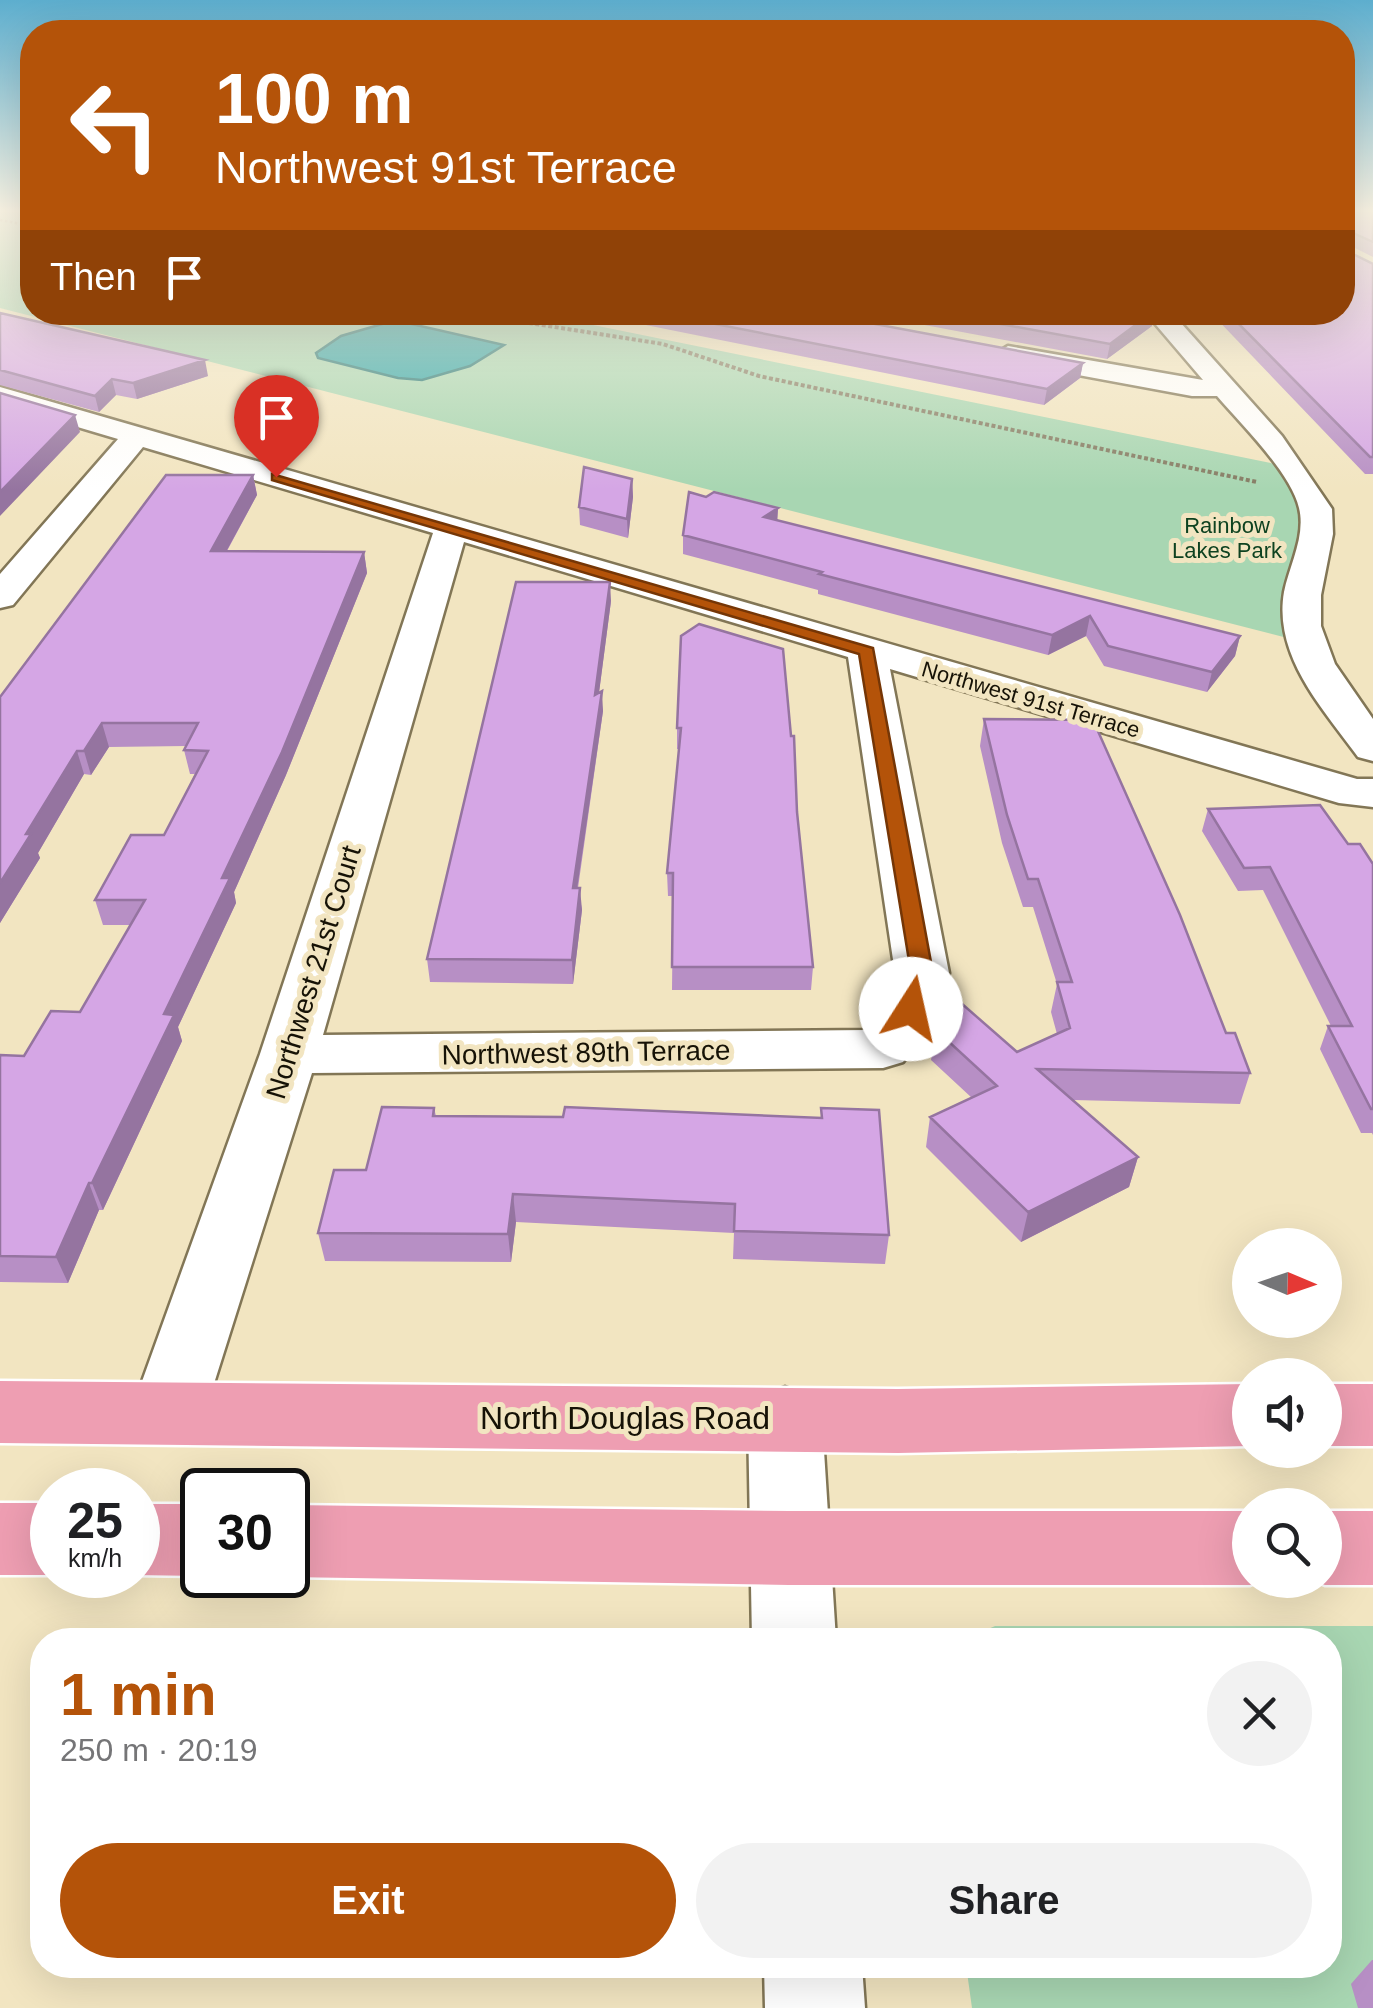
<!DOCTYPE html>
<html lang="en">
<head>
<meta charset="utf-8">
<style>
  :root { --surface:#fff; --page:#f2f2f2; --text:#202124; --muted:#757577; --accent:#b45309 }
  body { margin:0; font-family:Arial,sans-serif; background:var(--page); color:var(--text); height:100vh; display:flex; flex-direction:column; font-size:38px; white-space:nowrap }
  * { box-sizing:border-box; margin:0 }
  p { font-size:32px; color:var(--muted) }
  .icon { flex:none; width:55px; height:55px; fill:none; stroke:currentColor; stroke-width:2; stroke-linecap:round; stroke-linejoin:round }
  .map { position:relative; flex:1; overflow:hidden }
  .details { position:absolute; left:30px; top:1628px; width:1312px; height:350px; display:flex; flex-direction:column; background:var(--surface); border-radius:40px; box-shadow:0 10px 40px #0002 }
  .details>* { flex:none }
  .banner { position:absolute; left:20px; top:20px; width:1335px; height:305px; border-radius:40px; box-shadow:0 10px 40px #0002; background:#b45309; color:#fff; overflow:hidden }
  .needle { width:65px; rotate:92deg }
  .buttons { position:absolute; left:1232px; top:1228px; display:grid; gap:20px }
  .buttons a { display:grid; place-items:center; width:110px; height:110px; border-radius:50%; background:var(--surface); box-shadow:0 10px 40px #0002; font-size:50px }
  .speed { position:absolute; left:30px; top:1468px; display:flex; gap:20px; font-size:50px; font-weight:700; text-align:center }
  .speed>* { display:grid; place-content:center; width:130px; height:130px; border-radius:50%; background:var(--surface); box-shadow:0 10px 40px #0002; line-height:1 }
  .speed small { font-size:25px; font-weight:400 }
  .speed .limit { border:5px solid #111; border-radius:15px; background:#fff; color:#111 }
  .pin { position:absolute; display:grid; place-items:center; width:85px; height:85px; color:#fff; margin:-102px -42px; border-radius:50% 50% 50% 0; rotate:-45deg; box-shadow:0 0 10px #0007 }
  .pin .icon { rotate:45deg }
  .me { position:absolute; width:110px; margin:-55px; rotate:10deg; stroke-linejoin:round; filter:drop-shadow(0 0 8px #0008) }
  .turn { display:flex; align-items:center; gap:35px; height:210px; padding:0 30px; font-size:45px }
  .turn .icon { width:130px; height:130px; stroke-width:2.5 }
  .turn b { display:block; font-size:70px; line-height:85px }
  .then { display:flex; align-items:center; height:95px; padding:0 30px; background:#0003; gap:20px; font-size:38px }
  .round { display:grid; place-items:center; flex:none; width:105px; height:105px; border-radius:52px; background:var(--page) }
  .overview { display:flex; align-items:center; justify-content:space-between; height:170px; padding:0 30px }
  h1 { font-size:60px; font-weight:800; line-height:75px; color:var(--accent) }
  .action { display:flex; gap:20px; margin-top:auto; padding:20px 30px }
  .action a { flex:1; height:115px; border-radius:60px; background:var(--accent); color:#fff; font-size:40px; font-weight:800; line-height:115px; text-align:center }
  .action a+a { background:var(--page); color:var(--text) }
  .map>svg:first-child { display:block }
  .green { fill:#a8d6b2 }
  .water { fill:#2ea5a7; stroke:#277977; stroke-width:2.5 }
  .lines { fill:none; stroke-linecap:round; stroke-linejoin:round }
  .minor-casing { stroke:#827656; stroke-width:5 }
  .major-casing { stroke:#fff; stroke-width:5 }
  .path-far1 { stroke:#857c64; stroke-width:2.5; stroke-dasharray:2.5 2.5; stroke-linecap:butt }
  .path { stroke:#857c64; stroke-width:4; stroke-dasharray:4 2.5; stroke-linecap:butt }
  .minor { fill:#fff; fill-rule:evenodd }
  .major { fill:#ee9eb2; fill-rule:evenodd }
  .wall { fill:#b78fc5 }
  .shaded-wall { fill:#9574a0 }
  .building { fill:#d5a6e5; stroke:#9574a0; stroke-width:2.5 }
  .route { fill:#b45309; stroke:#753606; stroke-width:2.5 }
  .labels { text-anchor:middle; stroke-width:10; stroke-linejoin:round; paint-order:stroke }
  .far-park-label { font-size:22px; fill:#0e4220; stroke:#f2e5c1 }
  .far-street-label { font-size:22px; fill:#161206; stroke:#f2e5c1 }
  .street-label { font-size:28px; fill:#161206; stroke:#f2e5c1 }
  .near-street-label { font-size:32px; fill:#161206; stroke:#f2e5c1 }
</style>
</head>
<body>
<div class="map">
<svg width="1373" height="2008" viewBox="0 0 1373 2008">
  <rect width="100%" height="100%" fill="#f2e5c1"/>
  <path class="green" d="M 0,209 L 32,210 L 32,312 L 534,313 L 1290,467 L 1307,491 L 1307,643 L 0,308 Z
    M 995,1626 L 1373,1626 L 1373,2008 L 972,2008 L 966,1965 L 1330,1965 L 1330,1640 L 963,1640 Z"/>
  <path class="water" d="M 389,322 L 403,322 L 504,345 L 470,366 L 422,380 L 398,378 L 318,358 L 316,353 L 341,336 Z"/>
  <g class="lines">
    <g class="minor-casing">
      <path id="minor" d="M 1145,312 L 1171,312 L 1282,436 L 1332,509 L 1333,534 L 1321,595 L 1321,626 L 1335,664 L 1373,719 L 1373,761 L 1358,757 C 1323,709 1273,656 1284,592 C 1289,566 1306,536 1299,508 C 1291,473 1241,424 1217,396 L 1192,396 L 1008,362 L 995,354 L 1008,346 L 1203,380 Z
        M 0,387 L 1357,779 L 1373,779 L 1373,807 L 1339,803 L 890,669 L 949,973 L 939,1009 L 903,1062 L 883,1068 L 312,1073 L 205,1412 L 194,1434 L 168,1443 L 142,1434 L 131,1412 L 260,1054 L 433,533 L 143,447 L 13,605 L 0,608 L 0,574 L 118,439 L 0,404 ZM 464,542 L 848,657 L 895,973 L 884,1006 L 867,1030 L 323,1035 Z
        M 785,1387 L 811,1397 L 822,1419 L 836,1640 L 752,1640 L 748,1419 L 759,1397 Z
        M 764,1965 L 862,1965 L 865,2008 L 765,2008 Z"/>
    </g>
    <g class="major-casing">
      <path id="major" d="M 0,1381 L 898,1389 L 1250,1384 L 1250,1446 L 898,1453 L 0,1443 Z
        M 1325,1384 L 1373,1384 L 1373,1446 L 1325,1446 Z
        M 0,1503 L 52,1503 L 53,1575 L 0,1575 Z
        M 138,1504 L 202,1504 L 202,1575 L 206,1575 L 202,1576 L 134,1575 L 138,1575 Z
        M 288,1505 L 789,1511 L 1250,1511 L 1250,1580 L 1262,1580 L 1250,1585 L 789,1585 L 288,1577 L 282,1575 L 288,1575 Z
        M 1325,1511 L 1373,1511 L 1373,1585 L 1325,1585 L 1313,1580 L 1325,1580 Z"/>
    </g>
    <path class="path-far1" d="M 0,220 L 32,226
      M 484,312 L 539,325"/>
    <path class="path" d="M 529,323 L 663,344 L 759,376 L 1257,482"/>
    <use href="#minor" class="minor"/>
    <use href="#major" class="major"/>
  </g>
  <path class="wall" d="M 1342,209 L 1373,209 L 1373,257 L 1343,242 L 1343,249 L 1373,264 L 1373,474 L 1365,474 L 1210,312 L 1342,312 Z
    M 581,312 L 811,312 L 1083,363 L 1080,378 L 1044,405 Z
    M 855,312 L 1154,312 L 1152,326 L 1107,359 Z
    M 0,313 L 208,376 L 137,399 L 116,395 L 99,412 L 0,385 Z
    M 253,475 L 257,495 L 227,551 L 364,552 L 367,573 L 286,775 L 234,892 L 236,903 L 178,1027 L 182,1041 L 103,1210 L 99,1210 L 68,1283 L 0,1282 L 0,1055 L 24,1056 L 80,1012 L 130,925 L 103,925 L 95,900 L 164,835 L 195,774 L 190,774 L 184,750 L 186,746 L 109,747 L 91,775 L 84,774 L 38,853 L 40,858 L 0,923 L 0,697 Z
    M 632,479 L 633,497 L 628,538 L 580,525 L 579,507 Z
    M 706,497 L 778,508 L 777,520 L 1240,636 L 1235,656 L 1207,692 L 1104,666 L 1086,636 L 1048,655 L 818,594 L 818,590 L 683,554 L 683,535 Z
    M 611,601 L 599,692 L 603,711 L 578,888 L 582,910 L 573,984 L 430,982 L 427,959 Z
    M 681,636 L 797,812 L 813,967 L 811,990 L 672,990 L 673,896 L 668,896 L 667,873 L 679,749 L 677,749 L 677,728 Z
    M 984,719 L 1226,1033 L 1250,1073 L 1240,1104 L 1073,1100 L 1138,1157 L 1129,1187 L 1021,1242 L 926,1147 L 930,1117 L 972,1098 L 931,1060 L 936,1030 L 1017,1052 L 1057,1034 L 1051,1012 L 1057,984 L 1033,907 L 1023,907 L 1002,843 L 980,746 Z
    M 1208,809 L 1348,844 L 1373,864 L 1373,1135 L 1372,1133 L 1361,1133 L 1320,1049 L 1328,1026 L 1331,1026 L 1263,890 L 1238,891 L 1202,831 Z
    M 434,1108 L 436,1116 L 821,1118 L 821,1108 L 889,1235 L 885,1264 L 733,1259 L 734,1233 L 516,1222 L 511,1262 L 325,1261 L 318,1233 L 366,1170 Z
    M 1372,1960 L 1373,1960 L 1373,2008 L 1358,2008 L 1351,1984 Z"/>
  <path class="shaded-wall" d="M 1154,312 L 1152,326 L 1107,359 L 1110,344 Z
    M 205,360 L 208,376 L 137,399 L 133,383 Z
    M 1083,363 L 1080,378 L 1044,405 L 1047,389 Z
    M 112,379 L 116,395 L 99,412 L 95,396 Z
    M 75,415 L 80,432 L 0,516 L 0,492 Z
    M 253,475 L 257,495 L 215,572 L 211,551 Z
    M 632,479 L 633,497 L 628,538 L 627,519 Z
    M 778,508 L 777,526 L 764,517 Z
    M 364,552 L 367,573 L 286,775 L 234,892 L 236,903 L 178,1027 L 182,1041 L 103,1210 L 92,1183 L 222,878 Z
    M 610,582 L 611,601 L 596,716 L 595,695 Z
    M 1090,616 L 1086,636 L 1048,655 L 1052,635 Z
    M 1240,636 L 1235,656 L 1207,692 L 1212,672 Z
    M 602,691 L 603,711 L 574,910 L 573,888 Z
    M 102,723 L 109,747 L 91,775 L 84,751 Z
    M 77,751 L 84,774 L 38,853 L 40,858 L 0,923 L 0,883 L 26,834 Z
    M 580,888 L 582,910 L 573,984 L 572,960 Z
    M 1138,1157 L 1129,1187 L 1021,1242 L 1028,1212 Z
    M 89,1183 L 99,1210 L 68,1283 L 56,1257 Z
    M 513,1194 L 516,1222 L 511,1262 L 508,1234 Z"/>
  <path class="building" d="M 1342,209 L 1373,209 L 1373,242 L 1342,228 Z
    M 1342,230 L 1343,249 L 1373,264 L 1373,457 L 1370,457 L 1227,312 L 1342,312 Z
    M 654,312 L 811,312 L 1083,363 L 1047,389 Z
    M 935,312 L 1153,312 L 1110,344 Z
    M 0,313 L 205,360 L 133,383 L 112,379 L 95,396 L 0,370 Z
    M 0,393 L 75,415 L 0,492 Z
    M 584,467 L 632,479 L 627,519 L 579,507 Z
    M 166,475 L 253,475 L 211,551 L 364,552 L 282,752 L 222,878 L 230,878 L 164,1014 L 174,1015 L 92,1183 L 89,1183 L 56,1257 L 0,1256 L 0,1055 L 24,1056 L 51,1011 L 80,1012 L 145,900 L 95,900 L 131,835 L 164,835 L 208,751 L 184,750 L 198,723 L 102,723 L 84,751 L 77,751 L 26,834 L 31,834 L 0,883 L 0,697 Z
    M 689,492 L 706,497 L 714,492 L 778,508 L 764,517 L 1240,636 L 1212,672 L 1108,646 L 1090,616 L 1052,635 L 819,574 L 822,572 L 683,535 Z
    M 516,582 L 610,582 L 595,695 L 602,691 L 573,888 L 580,888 L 572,960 L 427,959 Z
    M 699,624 L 783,649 L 791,736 L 794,736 L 797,812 L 813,967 L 672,967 L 673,873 L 667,873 L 681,728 L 677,728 L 681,636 Z
    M 984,719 L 1093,720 L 1180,915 L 1226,1033 L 1235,1033 L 1250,1073 L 1037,1069 L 1138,1157 L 1028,1212 L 930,1117 L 997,1086 L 936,1030 L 961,1003 L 1017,1052 L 1070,1028 L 1057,982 L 1072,982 L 1038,879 L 1028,879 L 1007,815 Z
    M 1320,805 L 1348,844 L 1360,844 L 1373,864 L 1373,1109 L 1371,1109 L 1328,1026 L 1352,1026 L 1270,867 L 1244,868 L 1208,809 Z
    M 382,1107 L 434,1108 L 433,1116 L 563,1117 L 565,1107 L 822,1118 L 821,1108 L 879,1110 L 889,1235 L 734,1231 L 735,1204 L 513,1194 L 508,1234 L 318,1233 L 334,1170 L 366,1170 Z"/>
  <linearGradient id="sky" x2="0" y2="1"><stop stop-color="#5daece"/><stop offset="0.43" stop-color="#f9f3e3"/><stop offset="1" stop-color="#f9f3e3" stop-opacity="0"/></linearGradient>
  <rect width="1373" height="490" fill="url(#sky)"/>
  <path class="route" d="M 272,474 L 873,648 L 933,973 L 919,1014 L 903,1014 L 900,1009 L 911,973 L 859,654 L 272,480 Z"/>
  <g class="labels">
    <g class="far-park-label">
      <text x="1227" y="533">Rainbow<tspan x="1227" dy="25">Lakes Park</tspan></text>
    </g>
    <g class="far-street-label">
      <text transform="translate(1031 699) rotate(16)" y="8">Northwest 91st Terrace</text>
    </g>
    <g class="street-label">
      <text transform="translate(313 972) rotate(-73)" y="10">Northwest 21st Court</text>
      <text transform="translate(586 1052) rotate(-1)" y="10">Northwest 89th Terrace</text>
    </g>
    <g class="near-street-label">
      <text x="625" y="1429">North Douglas Road</text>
    </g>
  </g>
</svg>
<div class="buttons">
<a><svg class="needle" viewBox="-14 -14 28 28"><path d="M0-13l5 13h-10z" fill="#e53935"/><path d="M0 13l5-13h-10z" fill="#757577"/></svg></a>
<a><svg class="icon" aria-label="sound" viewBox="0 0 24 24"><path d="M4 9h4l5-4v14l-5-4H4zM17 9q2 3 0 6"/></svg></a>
<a><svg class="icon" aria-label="search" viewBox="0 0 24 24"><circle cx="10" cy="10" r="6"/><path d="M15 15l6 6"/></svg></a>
</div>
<div class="speed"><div>25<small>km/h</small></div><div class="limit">30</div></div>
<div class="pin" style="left:276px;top:477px;background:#d93025"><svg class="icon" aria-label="arrive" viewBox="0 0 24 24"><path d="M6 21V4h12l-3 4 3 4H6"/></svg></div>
<svg class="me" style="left:911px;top:1009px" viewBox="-20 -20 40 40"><circle r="19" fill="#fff"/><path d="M0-13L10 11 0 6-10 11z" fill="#b45309"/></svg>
<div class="banner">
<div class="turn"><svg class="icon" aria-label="left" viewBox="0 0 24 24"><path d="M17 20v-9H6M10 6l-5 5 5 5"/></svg><div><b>100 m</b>Northwest 91st Terrace</div></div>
<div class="then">Then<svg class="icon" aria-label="arrive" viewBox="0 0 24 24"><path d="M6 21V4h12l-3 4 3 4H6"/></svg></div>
</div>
<section class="details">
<div class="overview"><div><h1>1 min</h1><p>250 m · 20:19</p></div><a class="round"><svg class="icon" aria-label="close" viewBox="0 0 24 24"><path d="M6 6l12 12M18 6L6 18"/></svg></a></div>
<div class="action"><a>Exit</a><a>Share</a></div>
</section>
</div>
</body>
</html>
